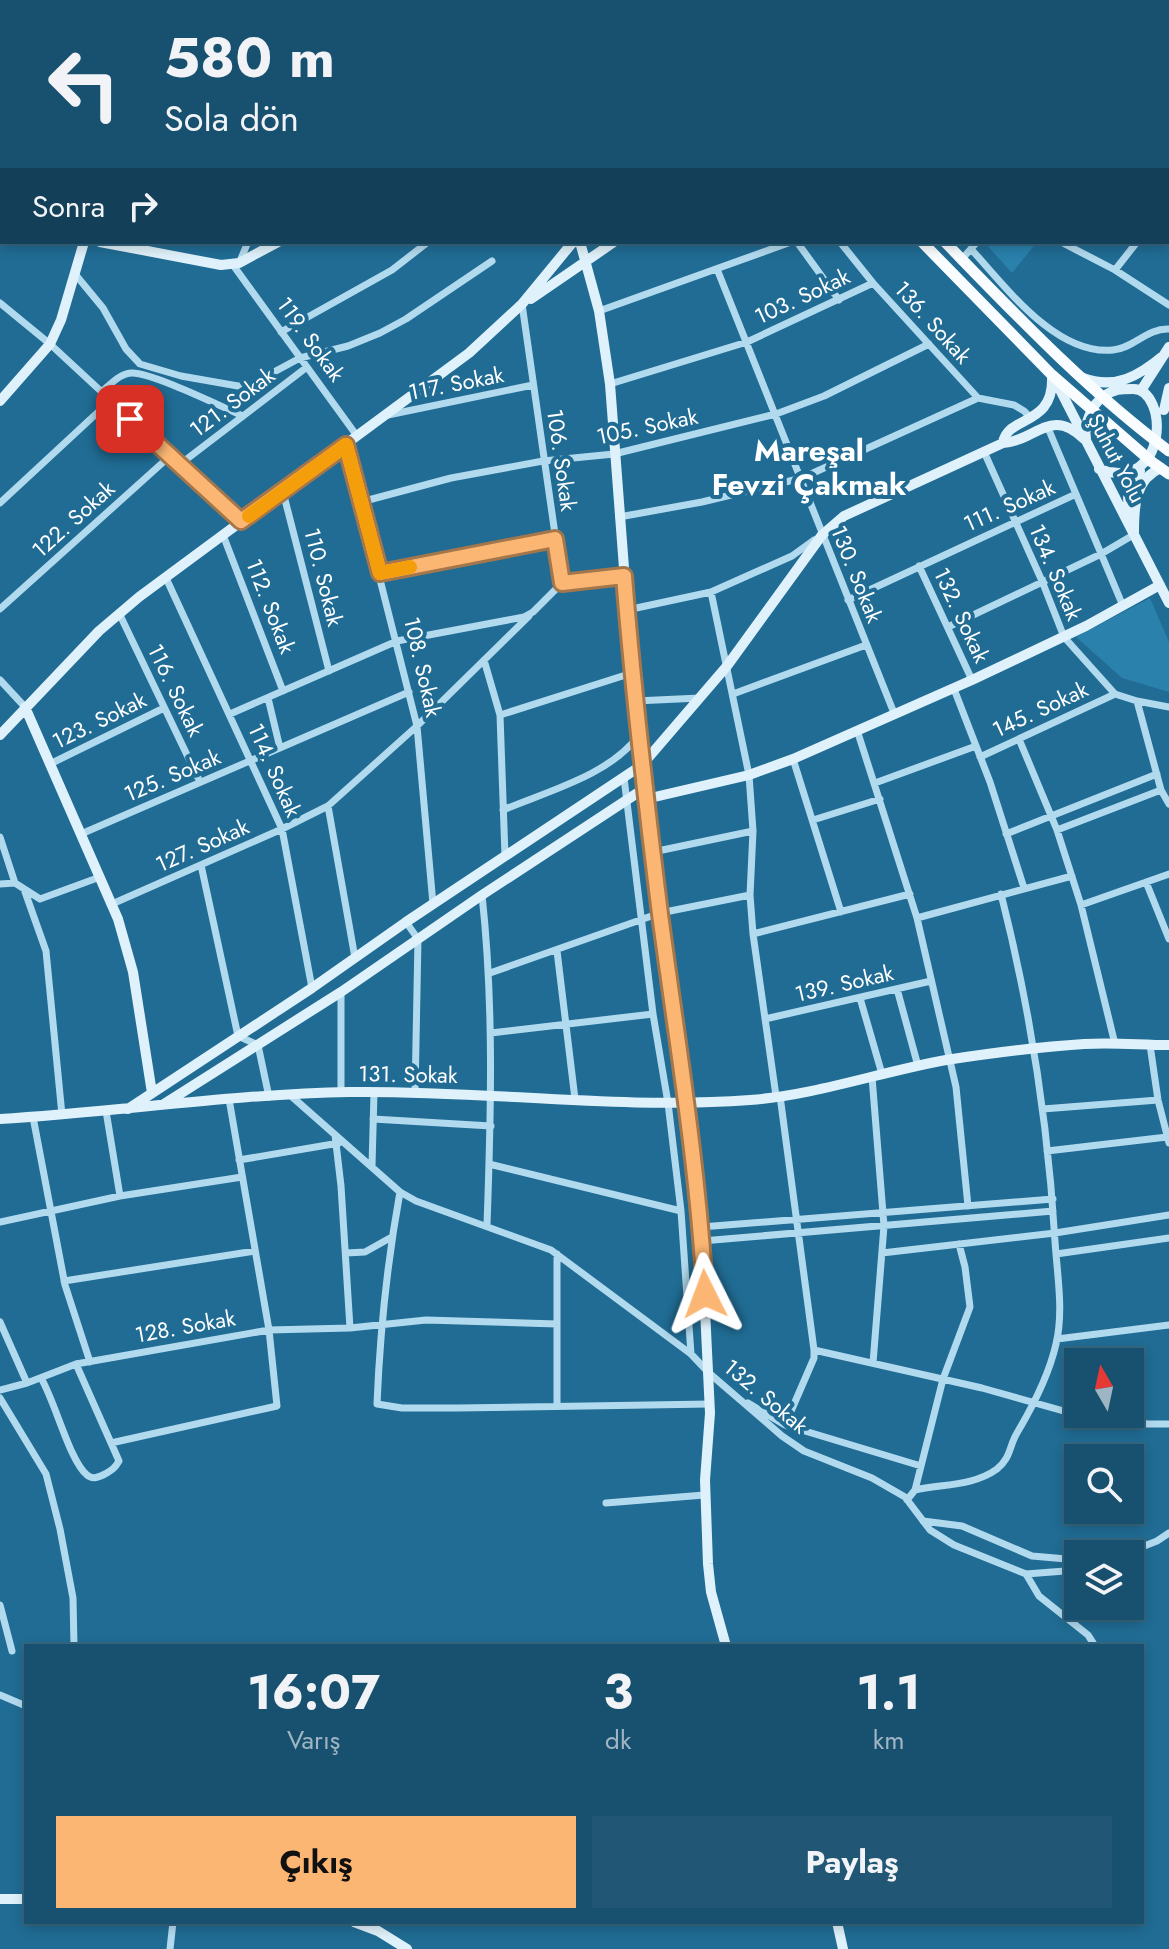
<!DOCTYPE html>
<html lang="tr">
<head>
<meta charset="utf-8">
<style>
  :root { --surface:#18516f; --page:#215774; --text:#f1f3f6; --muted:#9fb5c3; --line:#366882; --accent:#fbb673 }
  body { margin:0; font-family:Jost,sans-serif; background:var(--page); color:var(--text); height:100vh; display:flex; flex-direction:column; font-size:30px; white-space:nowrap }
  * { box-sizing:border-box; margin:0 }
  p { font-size:26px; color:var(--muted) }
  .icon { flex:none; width:44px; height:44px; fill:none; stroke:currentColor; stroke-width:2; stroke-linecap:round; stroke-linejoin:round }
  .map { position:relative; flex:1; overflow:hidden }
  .side { position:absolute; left:24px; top:1644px; width:1120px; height:280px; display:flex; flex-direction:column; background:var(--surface); border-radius:0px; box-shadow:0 4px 12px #0003,0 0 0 2px var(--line) }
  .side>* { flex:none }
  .top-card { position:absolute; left:0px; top:0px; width:1170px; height:244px; box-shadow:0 4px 12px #0003,0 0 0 2px var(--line); background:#18516f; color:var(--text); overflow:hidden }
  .needle { width:52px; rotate:351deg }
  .controls { position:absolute; left:1064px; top:1348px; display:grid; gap:16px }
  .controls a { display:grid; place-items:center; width:80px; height:80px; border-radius:0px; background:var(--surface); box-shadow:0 4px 12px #0003,0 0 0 2px var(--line); font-size:40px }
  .pin { position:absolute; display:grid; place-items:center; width:68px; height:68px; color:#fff; margin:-34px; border-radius:16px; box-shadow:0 4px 12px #0006 }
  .me { position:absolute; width:88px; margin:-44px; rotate:357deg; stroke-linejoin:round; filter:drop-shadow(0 0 6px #0008) }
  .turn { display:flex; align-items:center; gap:28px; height:168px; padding:0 32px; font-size:36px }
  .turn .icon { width:104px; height:104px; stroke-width:2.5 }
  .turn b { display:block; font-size:56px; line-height:68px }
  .then { display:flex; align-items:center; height:76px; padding:0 32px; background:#0003; gap:16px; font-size:30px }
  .eta { display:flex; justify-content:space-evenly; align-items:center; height:136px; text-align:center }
  .eta b { font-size:48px; font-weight:700; line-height:56px }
  .primary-button { display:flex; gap:16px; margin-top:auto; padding:16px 32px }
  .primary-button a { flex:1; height:92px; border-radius:0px; background:var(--accent); color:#111; font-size:32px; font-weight:700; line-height:92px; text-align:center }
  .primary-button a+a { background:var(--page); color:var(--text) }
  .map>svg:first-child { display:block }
  .green { fill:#2981ac }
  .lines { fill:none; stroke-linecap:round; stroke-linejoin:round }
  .street { stroke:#b2daee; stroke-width:7 }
  .secondary { stroke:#dff1fa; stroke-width:10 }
  .primary { stroke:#f9fdff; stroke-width:11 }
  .route-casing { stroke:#a3764b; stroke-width:20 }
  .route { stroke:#fbb673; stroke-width:14 }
  .slow { stroke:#f59e0b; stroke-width:14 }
  .labels { text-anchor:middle; stroke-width:8; stroke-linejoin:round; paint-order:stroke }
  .street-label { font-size:22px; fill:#fff; stroke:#206c94 }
  .district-label { font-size:30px; font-weight:bold; fill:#fff; stroke:#206c94 }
</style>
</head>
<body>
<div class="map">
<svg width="1169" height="1949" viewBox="0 0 1169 1949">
  <rect width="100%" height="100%" fill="#206c94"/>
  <path class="green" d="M 984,242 L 1037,242 L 1012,273 Z
    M 1150,598 L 1169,642 L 1169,692 L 1122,678 L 1076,637 Z"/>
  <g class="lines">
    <path class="street" d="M 309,0 L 309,2
      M 408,0 L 409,2
      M 474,0 L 475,2
      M 584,0 L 585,2
      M 891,0 L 893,2
      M 119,2 L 119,0
      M 235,2 L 236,0
      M 361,2 L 371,0
      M 784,2 L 787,0
      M 921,2 L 923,0
      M 0,52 L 2,52
      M 1168,87 L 1169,86
      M 1168,203 L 1169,202
      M 1168,216 L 1169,217
      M 797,242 L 839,300
      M 840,242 L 873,283 L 978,398 L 1014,405 L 1024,411 L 1031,418
      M 1061,242 L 1115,270 L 1169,305
      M 971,249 C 1005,286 1056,356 1113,350 C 1134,348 1147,328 1169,329
      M 962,259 L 977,242
      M 240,261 L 248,242
      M 233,265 L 357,436
      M 717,269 L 894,713
      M 1115,270 L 1137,242
      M 75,274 L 103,308 L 126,349 L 140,364 L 181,376 L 238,386 L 250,385 L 300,358 L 348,346 L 380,333 L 406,319 L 492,261
      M 0,303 L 50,344 L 241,521
      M 599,311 L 791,242
      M 281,332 L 392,270 L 428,242
      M 610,384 L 747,342 L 873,283
      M 101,392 C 110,385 120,373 132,373 C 153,373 220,406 243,416
      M 388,415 L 533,385
      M 1048,428 L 1076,494
      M 346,445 L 417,726 L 433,904
      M 985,454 L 1042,581 L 1064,637 L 1115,694
      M 179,465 L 307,367
      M 283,492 L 329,671
      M 361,502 L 451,478 L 543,461 L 614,454 L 776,414 L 824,396 L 929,344
      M 0,503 L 110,401
      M 619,517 L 702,502 L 802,478 L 978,398
      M 223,535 L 283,691
      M 919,566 L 972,680
      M 380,573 L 555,539
      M 166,578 L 282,829 L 312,988
      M 562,583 L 624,576
      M 711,592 L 749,775 L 753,831 L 750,895 L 753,934 L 776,1096
      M 848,600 L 1076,494 L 1123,606
      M 0,609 L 170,456
      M 627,610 L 711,592 L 792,556 L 814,540
      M 119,613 L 200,782
      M 948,627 L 1101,554 L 1135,534
      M 484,660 L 500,715
      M 0,680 L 25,707
      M 954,689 L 990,782 L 1024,888
      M 733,694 L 866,645
      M 1115,694 L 1137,701 L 1161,790 L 1169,804
      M 268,698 L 280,748
      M 635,701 L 700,698
      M 1137,701 L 1169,707
      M 230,714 L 397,641 L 524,617 L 533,612 L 562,583 L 522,304
      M 857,730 L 917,918 L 956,1087 L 968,1206
      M 1019,739 L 1057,830 L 1081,905 L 1115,1044
      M 980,757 L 1115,694
      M 793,759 L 841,912
      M 50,764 L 164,708
      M 624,778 L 653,1014 L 668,1103 L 681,1211 L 691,1354
      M 875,783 L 976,746
      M 328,806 L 355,958
      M 503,810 C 548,791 610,775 639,735
      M 813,820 L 880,799
      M 1057,830 L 1161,790
      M 81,834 L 409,692
      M 1006,834 L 1157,774
      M 0,837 L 15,883
      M 653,852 L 753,831
      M 505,856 L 500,715 L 632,673
      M 201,865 L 238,1036 L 258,1045 L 269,1097
      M 1146,882 L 1169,939
      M 0,884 L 15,883 L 40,899 L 100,877
      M 24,889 L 46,951 L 62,1115
      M 482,895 C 494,1005 491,1114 487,1225
      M 112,904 L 282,829 L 328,806 L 417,726 L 529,616
      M 1081,905 L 1169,874
      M 917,918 L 1072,876
      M 406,922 L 418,939 L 415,1094
      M 753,934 L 910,894
      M 557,951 L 575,1099
      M 490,973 L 660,913 L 750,895
      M 897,989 L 918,1066
      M 860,998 L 882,1074
      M 765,1019 L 931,981
      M 491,1033 L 653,1014
      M 1150,1045 L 1158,1100 L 1169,1143
      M 872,1077 L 884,1226 L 873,1363
      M 341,1093 L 341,992
      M 290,1095 L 400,1192 L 416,1201 L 551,1250 L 691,1354 L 709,1373 L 782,1436 L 804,1451 L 872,1478 L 905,1497 L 930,1530 L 954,1545 L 1026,1574 L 1078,1570
      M 780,1096 L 814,1350 L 814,1358 L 785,1425
      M 1043,1109 L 1158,1100
      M 106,1111 L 120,1196
      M 33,1117 L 65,1285 L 90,1362
      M 373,1119 L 491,1126
      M 335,1135 L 341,1186 L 350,1328
      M 1047,1151 L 1167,1137
      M 239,1160 L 339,1143
      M 489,1164 L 681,1211
      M 372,1166 L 374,1093
      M 400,1192 C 387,1263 380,1332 377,1404 L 402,1408 L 457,1408 L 710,1404
      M 0,1222 L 120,1196 L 242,1177
      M 701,1227 L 1053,1199
      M 702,1241 L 1053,1211
      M 346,1253 L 365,1252 L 390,1238
      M 882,1253 L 1055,1233 L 1169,1215
      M 557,1254 L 557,1406
      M 1056,1254 L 1169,1238
      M 64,1281 L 255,1251
      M 0,1322 L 27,1383
      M 1057,1339 L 1169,1325
      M 814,1350 L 982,1388 L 1085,1417 L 1148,1424 L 1169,1424
      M 41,1378 C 55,1401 70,1462 87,1475 C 93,1480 99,1477 105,1474 C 112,1470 115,1468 119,1461 L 76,1364
      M 0,1390 L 27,1383 L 76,1364 L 269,1330 L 350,1328 L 426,1320 L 557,1324
      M 0,1398 L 46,1474 L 60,1529 L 73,1598 L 74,1646
      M 748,1403 L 785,1425 L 921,1466
      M 111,1443 L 277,1406 L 269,1330 L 229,1099
      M 915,1490 L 943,1379 L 970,1307 L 965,1267 L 959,1244
      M 907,1500 L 915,1490 C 942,1484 974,1486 997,1469 C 1011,1458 1009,1446 1017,1433 C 1033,1406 1049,1375 1056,1344 C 1064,1311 1057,1274 1055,1241 C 1048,1123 1030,1008 1001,894
      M 606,1503 L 704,1495
      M 923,1521 L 962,1526 L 1032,1556 L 1078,1560
      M 1124,1554 L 1157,1541 L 1169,1533
      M 1026,1574 L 1039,1596 L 1088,1635 L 1095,1646
      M 0,1605 L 12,1651
      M 0,1695 L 26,1706
      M 170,1949 L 173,1922"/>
    <path class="secondary" d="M 50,0 L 55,2
      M 1133,0 L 1135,2
      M 162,2 L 162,0
      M 1034,2 L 1036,0
      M 1168,35 L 1169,36
      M 0,205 L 2,206
      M 100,242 L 221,265 L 239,263 L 278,242
      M 580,242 L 599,311 L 610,384 L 632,673 L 660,913 L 688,1104 L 701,1227 L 710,1413 L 705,1480 L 708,1564 L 711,1592 L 726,1646
      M 531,299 L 614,242
      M 1053,376 L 1169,603
      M 1083,378 C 1115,390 1139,376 1164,355
      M 1142,389 L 1169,347
      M 0,401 L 50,344 L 61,320 L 84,242
      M 1164,410 L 1169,388
      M 1086,439 C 1084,424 1091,405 1104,396 C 1114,389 1121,389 1133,389 C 1169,389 1169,494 1099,469
      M 1003,443 C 1007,415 1054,427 1052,377
      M 1132,519 C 1125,499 1127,488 1140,471
      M 1134,532 C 1134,506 1135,479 1161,468
      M 25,707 L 118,919 L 133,972 L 152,1093
      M 0,735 L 99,631 L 139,597 L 469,353 L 522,304 L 573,242
      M 646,799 L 749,775 L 793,759 L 972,680 L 1086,626 L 1160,585
      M 164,1104 L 341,992 L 482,895 L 645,788
      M 128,1109 L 312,988 L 406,922 L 642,765 L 727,666 L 822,535 L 844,516 L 1003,443 C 1036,441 1051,406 1084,439
      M 0,1119 C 117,1112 233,1094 350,1092 C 484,1090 617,1110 750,1100 C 816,1095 880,1072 946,1060 C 991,1053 1038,1047 1084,1044 C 1112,1042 1141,1045 1169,1045
      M 0,1899 L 26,1899
      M 354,1922 L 378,1931 L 407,1949
      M 837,1922 L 843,1949"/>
    <path class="primary" d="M 706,0 L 708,2
      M 726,0 L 727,2
      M 922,242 L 1052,375 L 1152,462 L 1169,474
      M 945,242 C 1016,315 1087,390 1169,451"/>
  </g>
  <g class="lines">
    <g class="route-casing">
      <path id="route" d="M 130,419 L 241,521 L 346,445 L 380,573 L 555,539 L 562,583 L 624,576 C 633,689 646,802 660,914 C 677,1041 698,1166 705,1294"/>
    </g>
    <use href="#route" class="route"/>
    <path class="slow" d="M 249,516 L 346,445 L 380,573 L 410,567"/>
  </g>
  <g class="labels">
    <g class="street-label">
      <text transform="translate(802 296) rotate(-25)" y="8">103. Sokak</text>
      <text transform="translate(933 322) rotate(48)" y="8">136. Sokak</text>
      <text transform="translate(311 339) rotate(54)" y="8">119. Sokak</text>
      <text transform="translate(456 383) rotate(-11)" y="8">117. Sokak</text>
      <text transform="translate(232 402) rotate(-37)" y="8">121. Sokak</text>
      <text transform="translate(647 426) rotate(-12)" y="8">105. Sokak</text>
      <text transform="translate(1117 458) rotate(62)" y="8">Şuhut Yolu</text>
      <text transform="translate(562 460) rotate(82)" y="8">106. Sokak</text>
      <text transform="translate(1009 505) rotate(-24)" y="8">111. Sokak</text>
      <text transform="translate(73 519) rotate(-42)" y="8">122. Sokak</text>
      <text transform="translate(1056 572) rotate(67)" y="8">134. Sokak</text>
      <text transform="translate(857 574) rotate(68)" y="8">130. Sokak</text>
      <text transform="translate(324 577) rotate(76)" y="8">110. Sokak</text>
      <text transform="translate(271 606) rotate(69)" y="8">112. Sokak</text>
      <text transform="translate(962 615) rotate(65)" y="8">132. Sokak</text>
      <text transform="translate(423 667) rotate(77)" y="8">108. Sokak</text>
      <text transform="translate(176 690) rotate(64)" y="8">116. Sokak</text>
      <text transform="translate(1040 709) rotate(-25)" y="8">145. Sokak</text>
      <text transform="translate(99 720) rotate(-26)" y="8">123. Sokak</text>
      <text transform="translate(275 770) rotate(66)" y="8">114. Sokak</text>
      <text transform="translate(172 775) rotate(-23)" y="8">125. Sokak</text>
      <text transform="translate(202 845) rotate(-24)" y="8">127. Sokak</text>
      <text transform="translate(844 983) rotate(-13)" y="8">139. Sokak</text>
      <text transform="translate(408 1074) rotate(1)" y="8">131. Sokak</text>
      <text transform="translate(185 1326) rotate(-10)" y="8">128. Sokak</text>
      <text transform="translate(766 1396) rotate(40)" y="8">132. Sokak</text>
    </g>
    <g class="district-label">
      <text x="809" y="461">Mareşal<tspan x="809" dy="34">Fevzi Çakmak</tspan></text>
    </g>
  </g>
</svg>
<div class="controls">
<a><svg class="needle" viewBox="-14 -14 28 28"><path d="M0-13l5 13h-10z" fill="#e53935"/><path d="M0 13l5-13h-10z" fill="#9fb5c3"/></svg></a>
<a><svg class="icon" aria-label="search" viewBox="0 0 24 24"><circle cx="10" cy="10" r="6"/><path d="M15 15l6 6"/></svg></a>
<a><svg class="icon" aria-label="layers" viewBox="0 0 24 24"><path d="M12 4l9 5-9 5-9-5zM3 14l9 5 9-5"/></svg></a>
</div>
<div class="pin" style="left:130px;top:419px;background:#d93025"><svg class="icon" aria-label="arrive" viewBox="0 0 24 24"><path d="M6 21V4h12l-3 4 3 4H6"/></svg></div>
<svg class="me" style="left:705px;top:1294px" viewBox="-20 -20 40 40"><path d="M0-17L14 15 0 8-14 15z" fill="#fbb673" stroke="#fff" stroke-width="4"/></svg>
<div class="top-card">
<div class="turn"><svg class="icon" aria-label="left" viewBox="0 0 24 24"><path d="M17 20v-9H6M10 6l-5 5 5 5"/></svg><div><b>580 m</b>Sola dön</div></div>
<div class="then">Sonra<svg class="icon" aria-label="right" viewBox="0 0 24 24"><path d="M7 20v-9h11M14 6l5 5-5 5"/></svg></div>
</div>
<section class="side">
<div class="eta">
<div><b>16:07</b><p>Varış</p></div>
<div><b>3</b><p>dk</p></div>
<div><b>1.1</b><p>km</p></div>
</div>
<div class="primary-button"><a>Çıkış</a><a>Paylaş</a></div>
</section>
</div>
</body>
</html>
